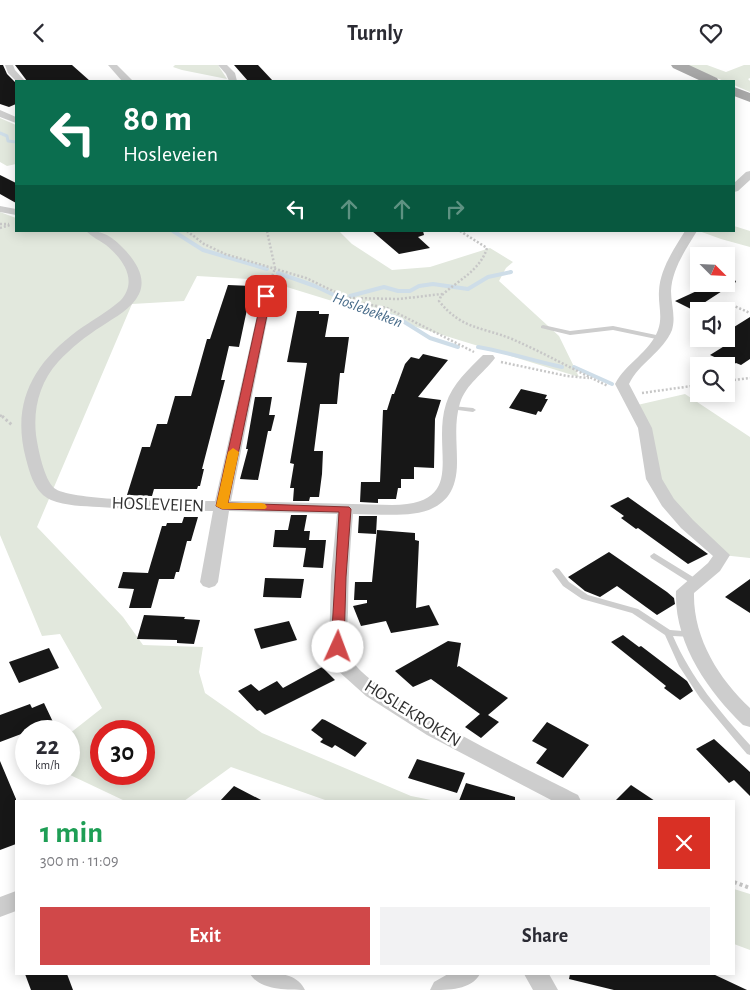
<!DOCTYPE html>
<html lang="en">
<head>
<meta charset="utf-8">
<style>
  :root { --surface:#fff; --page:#f2f2f3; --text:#2b2b33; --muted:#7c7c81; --accent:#d04849 }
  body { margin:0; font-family:"Alegreya Sans",sans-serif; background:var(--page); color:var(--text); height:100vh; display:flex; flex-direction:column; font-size:19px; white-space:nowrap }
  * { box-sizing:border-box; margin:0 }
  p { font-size:16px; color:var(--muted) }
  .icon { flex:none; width:28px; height:28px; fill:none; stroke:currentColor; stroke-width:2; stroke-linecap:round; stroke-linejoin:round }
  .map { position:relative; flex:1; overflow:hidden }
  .side { position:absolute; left:15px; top:735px; width:720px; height:175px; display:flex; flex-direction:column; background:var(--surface); border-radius:0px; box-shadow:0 2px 12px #0003 }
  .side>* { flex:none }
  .guide { position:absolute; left:15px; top:15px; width:720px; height:152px; border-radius:0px; box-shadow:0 2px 12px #0003; background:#0b6e4f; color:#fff; overflow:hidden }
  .needle { width:32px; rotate:114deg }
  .fabs { position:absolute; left:690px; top:182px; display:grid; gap:10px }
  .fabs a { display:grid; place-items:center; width:45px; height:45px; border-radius:0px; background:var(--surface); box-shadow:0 2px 12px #0003; font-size:25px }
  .speed { position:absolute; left:15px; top:655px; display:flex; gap:10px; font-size:25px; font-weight:700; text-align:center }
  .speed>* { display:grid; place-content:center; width:65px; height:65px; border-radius:50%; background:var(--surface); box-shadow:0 2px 12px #0003; line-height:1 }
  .speed small { font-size:12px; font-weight:400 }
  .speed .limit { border:8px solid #d22; background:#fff; color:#111 }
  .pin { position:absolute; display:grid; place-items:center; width:42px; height:42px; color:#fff; margin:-21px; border-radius:10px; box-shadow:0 2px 8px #0006 }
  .me { position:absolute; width:55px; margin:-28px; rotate:2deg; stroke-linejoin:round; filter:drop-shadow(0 0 4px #0008) }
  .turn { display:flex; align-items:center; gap:18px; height:105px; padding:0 25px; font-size:22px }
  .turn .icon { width:65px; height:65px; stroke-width:2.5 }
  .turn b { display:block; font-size:35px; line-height:42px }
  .lanes { display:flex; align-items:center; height:48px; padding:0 25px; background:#0003; justify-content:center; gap:25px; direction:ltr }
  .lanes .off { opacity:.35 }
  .round { display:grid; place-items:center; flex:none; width:52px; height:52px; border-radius:0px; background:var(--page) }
  .summary { display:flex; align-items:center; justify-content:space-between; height:85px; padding:0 25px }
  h1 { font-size:30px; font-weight:700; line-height:38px; color:#1e9e55 }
  .primary-button { display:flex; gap:10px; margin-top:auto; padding:10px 25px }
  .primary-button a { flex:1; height:58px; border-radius:0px; background:var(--accent); color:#fff; font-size:20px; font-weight:700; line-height:58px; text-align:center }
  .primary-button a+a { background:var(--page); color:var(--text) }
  header { display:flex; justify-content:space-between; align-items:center; height:65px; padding:0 25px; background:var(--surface); font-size:22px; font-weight:700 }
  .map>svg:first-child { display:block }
  .green { fill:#e2e8dd; fill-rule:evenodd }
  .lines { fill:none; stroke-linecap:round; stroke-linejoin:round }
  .stream-far1 { stroke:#cedde8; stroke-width:3 }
  .stream { stroke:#cedde8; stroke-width:4 }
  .building { fill:#171717 }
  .path-far2 { stroke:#c7c7c7; stroke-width:2.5; stroke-dasharray:2 2; stroke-linecap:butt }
  .path-far1 { stroke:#c7c7c7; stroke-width:3; stroke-dasharray:2.5 2.5; stroke-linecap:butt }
  .path { stroke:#c7c7c7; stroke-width:4; stroke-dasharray:3 3; stroke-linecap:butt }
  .lane { fill:#cdcdcd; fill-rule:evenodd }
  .street { fill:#cdcdcd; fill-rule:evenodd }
  .primary { fill:#a8a8a8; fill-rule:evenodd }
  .route { fill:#d04849; stroke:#872f2f }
  .slow { fill:#f59e0b }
  .labels { text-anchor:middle; stroke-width:5; stroke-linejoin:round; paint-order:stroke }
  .far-water-label { font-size:16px; font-style:italic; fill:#476b89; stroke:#fff }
  .street-label { font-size:18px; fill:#303030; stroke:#fff }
</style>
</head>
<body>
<header><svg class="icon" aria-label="back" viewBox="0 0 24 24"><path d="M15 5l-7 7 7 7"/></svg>Turnly<svg class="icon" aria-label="heart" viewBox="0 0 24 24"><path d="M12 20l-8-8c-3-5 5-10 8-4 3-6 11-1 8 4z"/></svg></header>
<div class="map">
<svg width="750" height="925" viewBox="0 0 750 925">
  <rect width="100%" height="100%" fill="#fff"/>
  <path class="green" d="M 175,0 L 218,0 L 227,14 L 182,5 L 173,2 Z
    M 685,0 L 707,0 L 726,7 L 744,0 L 750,0 L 750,13 L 748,14 L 750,16 L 750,27 L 734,20 L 734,16 L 724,16 Z
    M 0,53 L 16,60 L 16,99 L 7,101 L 0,97 Z
    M 0,147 L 16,153 L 16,166 L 339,166 L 352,179 L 392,205 L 430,202 L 490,183 L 513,197 L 506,203 L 499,216 L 559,271 L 579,312 L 264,215 L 197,211 L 184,236 L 132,239 L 37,462 L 123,552 L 143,580 L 203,582 L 199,607 L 205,628 L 262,668 L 411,731 L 436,736 L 328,736 L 231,702 L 184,736 L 125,736 L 68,709 L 69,669 L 102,643 L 60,569 L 42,571 L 0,470 ZM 101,666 L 144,666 L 144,709 L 101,709 Z
    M 734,161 L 750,166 L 750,182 L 721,174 L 699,166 L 734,166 Z
    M 685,329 L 750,372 L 750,493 L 722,490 L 668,437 L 633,341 Z
    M 734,824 L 750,829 L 750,885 L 734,879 Z"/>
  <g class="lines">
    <path class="stream-far1" d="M 0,68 L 7,71 L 8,76 L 16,77"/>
    <path class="stream" d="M 173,166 L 203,185 L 267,204
      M 278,208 L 315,221 L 351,238 L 398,253 L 430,273 L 458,282
      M 350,231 L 384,222 L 398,226 L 410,226 L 419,221 L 433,219 L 468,224 L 488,212 L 511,207
      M 478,282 C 507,287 534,296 562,302
      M 574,302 L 612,319"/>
  </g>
  <path class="building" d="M 0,0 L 3,0 L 7,9 L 16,18 L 16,39 L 9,42 L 0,39 Z
    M 15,0 L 72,0 L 90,16 L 27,16 Z
    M 234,0 L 258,0 L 273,16 L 248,16 Z
    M 0,110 L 16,118 L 16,138 L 0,129 Z
    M 372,166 L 423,166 L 424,170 L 418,172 L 430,183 L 399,189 Z
    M 732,209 L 736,217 L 693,245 L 675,236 L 712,219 L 726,219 L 726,212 Z
    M 228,220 L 252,221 L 239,282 L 229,281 L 221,315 L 225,315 L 202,404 L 204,404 L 200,421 L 198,421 L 197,424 L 154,424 L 152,431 L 127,430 L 142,382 L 150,382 L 157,359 L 167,359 L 175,331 L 191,331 L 207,274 L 210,274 Z
    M 297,246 L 319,246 L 319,249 L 329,249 L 325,272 L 349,272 L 344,308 L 340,308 L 337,339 L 320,339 L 314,386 L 323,386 L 322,409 L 319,432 L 310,432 L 309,436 L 293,436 L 294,423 L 290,423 L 294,399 L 290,398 L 307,298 L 287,297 Z
    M 750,252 L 750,294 L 741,300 L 736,298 L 732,300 L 710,290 L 726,280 L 726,267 Z
    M 423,289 L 448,295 L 418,332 L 441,335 L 435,354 L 434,403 L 414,402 L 414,414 L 401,414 L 401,423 L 398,423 L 396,434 L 378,434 L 378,438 L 360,437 L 361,417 L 380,417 L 383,345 L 387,345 L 392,329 L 394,329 L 405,299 L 411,292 L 419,294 Z
    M 521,324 L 547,330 L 545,334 L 548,334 L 541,347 L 538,346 L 536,350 L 509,343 Z
    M 255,332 L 272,332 L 269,350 L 275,350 L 271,366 L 268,366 L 258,415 L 240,414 L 248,384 L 246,384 Z
    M 628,432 L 683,471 L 708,489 L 688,499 L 638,463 L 636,464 L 621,453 L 624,451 L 610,441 Z
    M 291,450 L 307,450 L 304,466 L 310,466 L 309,475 L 326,475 L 323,503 L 303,502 L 306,483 L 273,482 L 275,465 L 288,465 Z
    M 359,451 L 377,451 L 376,469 L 358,468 Z
    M 184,452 L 198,452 L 191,476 L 187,476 L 179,507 L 176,507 L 174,514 L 159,514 L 151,543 L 129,543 L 134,524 L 118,523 L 123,507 L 148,508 L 162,461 L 166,461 L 167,458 L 182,458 Z
    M 377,465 L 415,468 L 415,475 L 419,476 L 416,543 L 429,540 L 439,560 L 391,568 L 386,556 L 361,561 L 353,541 L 367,538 L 367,535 L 354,535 L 355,517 L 372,517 Z
    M 609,487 L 667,527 L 674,533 L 675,539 L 657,550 L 617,521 L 600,532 L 585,526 L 568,512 Z
    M 265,513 L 304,514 L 301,533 L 263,532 Z
    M 750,514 L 750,548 L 725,532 Z
    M 144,550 L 185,552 L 184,554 L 200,555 L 194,579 L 177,578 L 177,575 L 137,574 Z
    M 289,556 L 297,575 L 261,584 L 254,564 Z
    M 623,570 L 639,582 L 641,581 L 687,616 L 693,626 L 680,635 L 664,623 L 666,621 L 611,577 Z
    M 448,576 L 461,578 L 457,602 L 459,601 L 508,633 L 488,650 L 499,657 L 481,673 L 465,662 L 480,649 L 431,614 L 413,622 L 395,606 Z
    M 49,583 L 59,603 L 19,618 L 9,597 Z
    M 322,602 L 335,615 L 265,650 L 260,645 L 257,646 L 238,626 L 251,619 L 259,626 L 277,616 L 283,623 Z
    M 44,638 L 53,657 L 0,677 L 0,650 L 30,639 L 32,643 Z
    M 322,654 L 325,655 L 367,678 L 355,692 L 335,680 L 332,683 L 320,677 L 323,674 L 311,665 Z
    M 547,657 L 589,680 L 563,713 L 536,698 L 547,684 L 532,676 Z
    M 714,674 L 750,707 L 750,731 L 734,715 L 729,718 L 696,684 Z
    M 417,694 L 465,708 L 457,728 L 408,713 Z
    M 0,696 L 16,734 L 16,779 L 0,785 Z
    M 466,718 L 515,732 L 515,736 L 459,736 Z
    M 631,720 L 655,736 L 615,736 Z
    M 234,721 L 263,736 L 220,736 Z
    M 25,909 L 67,909 L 73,925 L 31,925 Z
    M 570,909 L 713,909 L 747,925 L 614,925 L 569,914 Z"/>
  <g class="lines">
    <path class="path-far2" d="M 0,159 L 9,159
      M 0,163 L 10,160
      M 187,166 L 204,179 L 225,189 L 306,213 L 356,237 L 387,243 L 474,287
      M 267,166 L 275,203 L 269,221
      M 460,166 L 487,183 C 480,206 458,215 441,231 L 439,236 C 461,264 482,262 512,274 C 544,288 576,306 608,321
      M 349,233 L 399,234 L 442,229
      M 732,240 L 750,248
      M 501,297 L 567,311 L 589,313
      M 726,316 L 750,313
      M 642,328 L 699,320
      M 0,350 L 3,353"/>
    <path class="path-far1" d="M 2,351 L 13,361"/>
    <path class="path" d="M 734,817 L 750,823"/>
    <path class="lane" d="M 543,260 L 570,266 L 613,261 L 661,271 L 664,273 L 661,275 L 613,265 L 570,270 L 541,263 L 541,261 Z
      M 452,341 L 473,343 L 476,345 L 473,347 L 450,344 L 449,343 Z
      M 654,488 L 698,515 L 699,517 L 698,519 L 692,519 L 651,493 L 650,491 Z
      M 556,503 L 559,504 L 569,517 L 588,530 L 638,544 L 670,565 L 695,567 L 696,569 L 695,571 L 692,572 L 673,571 C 691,613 720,647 750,680 L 750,690 L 747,689 L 735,675 L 700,633 L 679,601 L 665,570 L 632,548 L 582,534 L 563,521 L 552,506 Z"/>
    <path class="street" d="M 5,0 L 13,0 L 15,5 L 25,16 L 16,16 L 8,8 Z
      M 108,0 L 117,0 L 133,16 L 122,16 Z
      M 218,0 L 227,0 L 235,8 L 237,16 L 229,16 L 226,9 Z
      M 0,45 L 16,52 L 16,58 L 0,52 Z
      M 750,106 L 750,115 L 738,126 L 734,127 L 734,118 L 746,107 Z
      M 0,141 L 16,144 L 16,150 L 0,147 Z
      M 86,166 C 103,166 110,170 122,182 C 135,195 147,212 139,229 C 132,244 115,252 102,261 C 86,271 71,283 58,297 C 40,317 33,343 36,370 C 38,384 44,414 54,423 C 71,437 188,436 215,436 L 262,228 L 270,228 L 272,231 L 231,436 L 392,440 C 469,439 431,386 446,339 C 452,319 469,304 483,290 L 493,290 L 495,293 C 483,309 466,319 460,338 C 454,357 457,377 457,396 C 458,461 398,449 353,449 C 350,482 348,515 348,548 C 347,563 345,579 351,593 C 363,626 539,710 578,730 L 581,736 L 553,736 L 427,670 L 366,631 L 336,604 L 329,582 L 331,511 L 337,449 L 229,446 L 218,517 L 215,521 L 209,523 L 203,521 L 200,517 L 213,446 C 175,446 137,445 99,442 C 83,441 66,441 51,435 C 35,428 30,409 26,394 C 11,338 33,299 77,266 C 91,256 107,247 120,236 C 139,216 123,194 106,180 C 99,175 92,172 86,166 Z
      M 685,166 L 697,166 C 686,184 672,204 671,226 C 671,239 676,252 672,265 C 663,287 639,298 629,319 L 652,363 L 662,414 L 674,434 L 693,455 L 730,490 L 720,506 L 694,528 C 693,573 719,614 750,643 L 750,662 L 743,660 C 708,626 674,578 676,526 L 708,498 L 713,491 L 681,463 L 662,441 L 646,414 L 638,363 L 615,319 C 626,298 650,287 658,265 C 663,252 658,239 659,226 C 660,204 674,184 685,166 Z
      M 16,826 L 16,846 L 0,852 L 0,832 Z
      M 250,909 C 269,908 296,905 305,925 C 286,925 260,925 250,909 Z
      M 448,909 L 480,909 C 471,925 449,925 430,925 L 434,917 Z
      M 524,909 L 549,909 L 558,925 L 533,925 Z"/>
    <path class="primary" d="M 671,0 L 689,0 L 717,13 L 719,16 L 701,16 L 673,3 Z
      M 734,22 L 750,28 L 750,37 L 734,31 Z"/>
  </g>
  <path class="route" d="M 266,228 L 271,231 L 228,438 L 349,442 L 351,444 L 346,512 L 344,582 L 342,585 L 333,585 L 331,582 L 339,447 L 222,444 L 216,441 L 262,231 Z"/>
  <path class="slow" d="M 233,383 L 239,387 L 228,438 L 261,438 L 265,439 L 267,442 L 265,444 L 222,444 L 216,441 L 228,387 Z"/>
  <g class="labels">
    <g class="far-water-label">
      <text transform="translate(368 244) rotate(21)" y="6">Hoslebekken</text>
    </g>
    <g class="street-label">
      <text transform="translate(158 439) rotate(2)" y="6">HOSLEVEIEN</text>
      <text transform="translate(413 648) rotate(32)" y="6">HOSLEKROKEN</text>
    </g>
  </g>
</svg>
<div class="fabs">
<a><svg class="needle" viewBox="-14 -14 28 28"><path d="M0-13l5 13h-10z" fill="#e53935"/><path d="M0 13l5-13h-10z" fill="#7c7c81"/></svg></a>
<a><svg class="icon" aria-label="sound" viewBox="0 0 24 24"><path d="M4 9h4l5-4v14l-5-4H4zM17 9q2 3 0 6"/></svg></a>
<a><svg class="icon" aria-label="search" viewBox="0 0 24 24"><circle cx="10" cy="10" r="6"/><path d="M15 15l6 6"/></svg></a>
</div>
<div class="speed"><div>22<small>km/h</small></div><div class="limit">30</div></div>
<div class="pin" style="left:266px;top:231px;background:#d93025"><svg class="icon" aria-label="arrive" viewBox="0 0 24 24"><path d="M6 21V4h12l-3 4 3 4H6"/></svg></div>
<svg class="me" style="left:338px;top:582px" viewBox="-20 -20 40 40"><circle r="19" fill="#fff"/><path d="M0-13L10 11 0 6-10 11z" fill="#d04849"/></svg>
<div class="guide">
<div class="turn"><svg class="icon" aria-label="left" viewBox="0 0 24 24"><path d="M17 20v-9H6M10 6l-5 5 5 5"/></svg><div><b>80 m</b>Hosleveien</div></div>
<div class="lanes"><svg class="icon" aria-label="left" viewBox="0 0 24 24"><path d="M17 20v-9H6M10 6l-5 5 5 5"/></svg><svg class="icon off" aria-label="ahead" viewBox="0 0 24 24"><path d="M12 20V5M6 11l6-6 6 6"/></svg><svg class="icon off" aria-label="ahead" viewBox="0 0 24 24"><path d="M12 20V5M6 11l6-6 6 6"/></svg><svg class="icon off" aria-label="right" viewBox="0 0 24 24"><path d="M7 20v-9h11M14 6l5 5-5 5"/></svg></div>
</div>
<section class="side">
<div class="summary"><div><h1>1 min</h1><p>300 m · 11:09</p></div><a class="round" style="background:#d93025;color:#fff"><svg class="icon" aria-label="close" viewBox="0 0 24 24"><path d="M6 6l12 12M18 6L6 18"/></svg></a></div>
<div class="primary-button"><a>Exit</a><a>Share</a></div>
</section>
</div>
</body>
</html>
